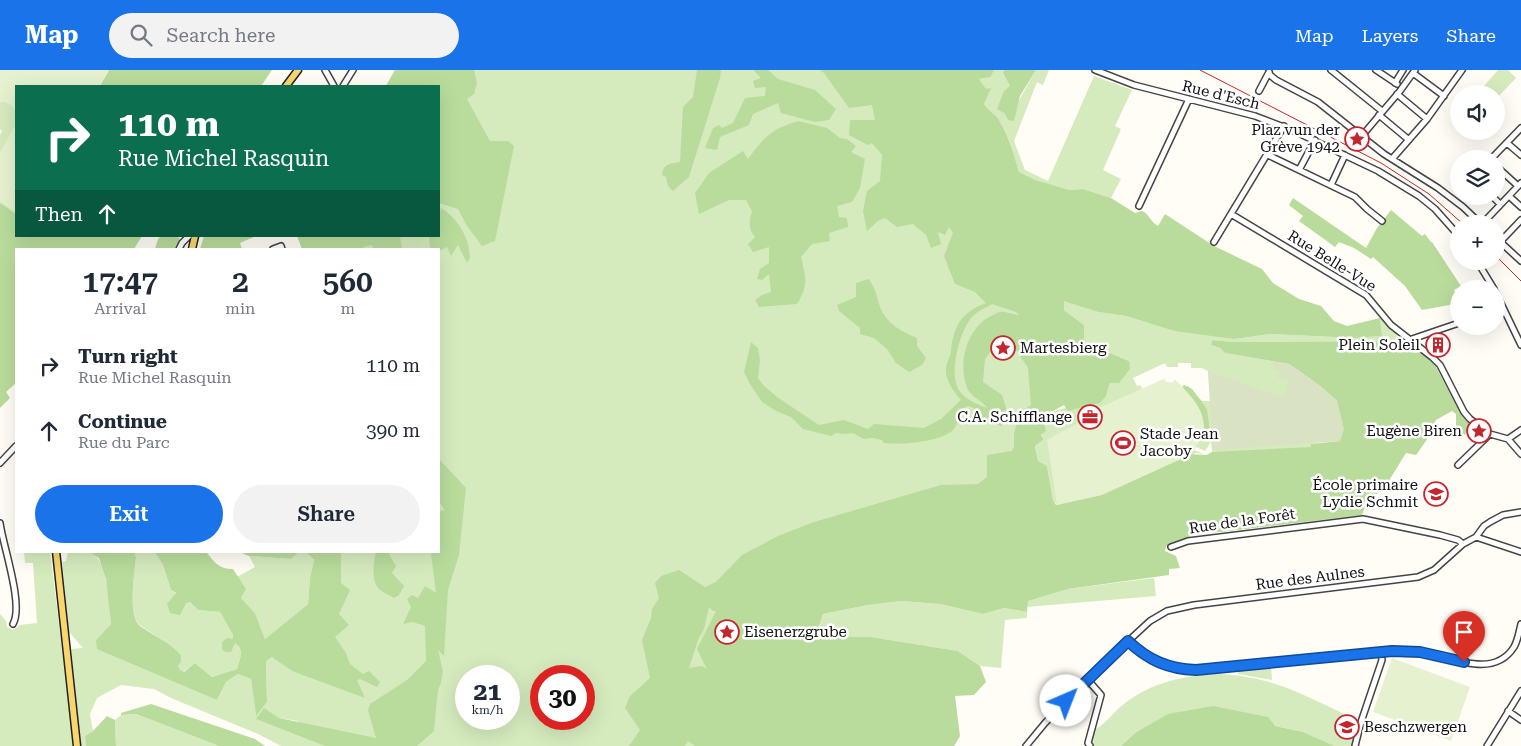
<!DOCTYPE html>
<html lang="en">
<head>
<meta charset="utf-8">
<style>
  :root { --surface:#fff; --page:#f2f2f3; --text:#1f2937; --muted:#747a83; --accent:#1a73e8 }
  body { margin:0; font-family:"Roboto Serif",serif; background:var(--page); color:var(--text); height:100vh; display:flex; flex-direction:column; font-size:19px; white-space:nowrap }
  * { box-sizing:border-box; margin:0 }
  p { font-size:16px; color:var(--muted) }
  .icon { flex:none; width:28px; height:28px; fill:none; stroke:currentColor; stroke-width:2; stroke-linecap:round; stroke-linejoin:round }
  .map { position:relative; flex:1; overflow:hidden }
  .sheet { position:absolute; left:15px; top:178px; width:425px; height:305px; display:flex; flex-direction:column; background:var(--surface); border-radius:0px; box-shadow:0 5px 20px #0002 }
  .sheet>* { flex:none }
  .top-card { position:absolute; left:15px; top:15px; width:425px; height:152px; border-radius:0px; box-shadow:0 5px 20px #0002; background:#0b6e4f; color:#fff; overflow:hidden }
  .buttons { position:absolute; left:1450px; top:15px; display:grid; gap:10px }
  .buttons a { display:grid; place-items:center; width:55px; height:55px; border-radius:50%; background:var(--surface); box-shadow:0 5px 20px #0002; font-size:25px }
  .speed { position:absolute; left:455px; top:595px; display:flex; gap:10px; font-size:25px; font-weight:700; text-align:center }
  .speed>* { display:grid; place-content:center; width:65px; height:65px; border-radius:50%; background:var(--surface); box-shadow:0 5px 20px #0002; line-height:1 }
  .speed small { font-size:12px; font-weight:400 }
  .speed .limit { border:8px solid #d22; background:#fff; color:#111 }
  .pin { position:absolute; display:grid; place-items:center; width:42px; height:42px; color:#fff; margin:-51px -21px; border-radius:50% 50% 50% 0; rotate:-45deg; box-shadow:0 0 5px #0007 }
  .pin .icon { rotate:45deg }
  .me { position:absolute; width:55px; margin:-28px; rotate:44deg; stroke-linejoin:round; filter:drop-shadow(0 0 4px #0008) }
  .turn { display:flex; align-items:center; gap:18px; height:105px; padding:0 20px; font-size:22px }
  .turn .icon { width:65px; height:65px; stroke-width:2.5 }
  .turn b { display:block; font-size:35px; line-height:42px }
  .then { display:flex; align-items:center; height:48px; padding:0 20px; background:#0003; gap:10px; font-size:19px }
  .eta { display:flex; justify-content:space-evenly; align-items:center; height:85px; text-align:center }
  .eta b { font-size:30px; font-weight:600; line-height:35px }
  .action { display:flex; gap:10px; margin-top:auto; padding:10px 20px }
  .action a { flex:1; height:58px; border-radius:30px; background:var(--accent); color:#fff; font-size:20px; font-weight:600; line-height:58px; text-align:center }
  .action a+a { background:var(--page); color:var(--text) }
  ul { padding:0; list-style:none }
  li { display:flex; align-items:center; gap:15px; height:65px; padding:0 20px }
  li div { flex:1 }
  li b { display:block; font-size:19px }
  li em { font-style:normal }
  header { display:flex; align-items:center; gap:30px; box-sizing:border-box; height:70px; padding:0 25px; background:var(--accent); color:#fff }
  header strong { font-size:24px }
  nav { display:flex; gap:28px; margin-inline-start:auto; font-size:18px }
  .search { width:350px; height:45px; background:var(--page); display:flex; align-items:center; gap:12px; box-sizing:border-box; padding:0 18px; border-radius:28px; color:var(--muted); font-size:19px }
  .map>svg:first-child { display:block }
  .green { fill:#d5ebbd; fill-rule:evenodd }
  .forest { fill:#b9dc9c; fill-rule:evenodd }
  .cemetery { fill:#d9e3c4 }
  .pitch { fill:#e6f2cf }
  .lines { fill:none; stroke-linecap:round; stroke-linejoin:round }
  .minor-casing { stroke:#444; stroke-width:8 }
  .major-casing { stroke:#222; stroke-width:9 }
  .minor { stroke:#fff; stroke-width:5 }
  .major { stroke:#f9d66b; stroke-width:6 }
  .rail { stroke:#c4262e; stroke-width:1 }
  .route-casing { stroke:#114b97; stroke-width:12 }
  .route { stroke:#1a73e8; stroke-width:9 }
  .labels { text-anchor:middle; stroke-width:5; stroke-linejoin:round; paint-order:stroke }
  .street-label { font-size:15px; fill:#111; stroke:#fff }
  .poi-label { font-size:15px; fill:#111; stroke:#fff; text-anchor:end }
</style>
</head>
<body>
<header>
<strong>Map</strong>
<div class="search"><svg class="icon" aria-label="search" viewBox="0 0 24 24"><circle cx="10" cy="10" r="6"/><path d="M15 15l6 6"/></svg>Search here</div>
<nav><a>Map</a><a>Layers</a><a>Share</a></nav>
</header>
<div class="map">
<svg width="1521" height="676" viewBox="0 0 1521 676">
  <rect width="100%" height="100%" fill="#fffdf5"/>
  <path class="green" d="M 395,0 L 832,0 L 869,22 L 1029,107 L 1019,102 C 1014,85 1009,67 1000,52 C 996,45 989,42 984,34 L 990,19 L 986,20 L 979,9 L 991,7 L 994,0 L 1004,0 L 1003,3 L 1010,16 L 1004,43 L 1008,50 L 1036,0 L 1049,0 L 1043,15 L 1037,12 L 1014,71 L 1025,100 L 1048,111 L 1094,6 L 1132,20 L 1115,56 L 1121,59 L 1103,100 L 1121,109 L 1111,128 L 1083,119 L 1069,120 L 1035,111 L 991,194 L 1083,277 L 987,456 L 1001,455 L 1194,391 L 1212,382 L 1211,372 L 1205,381 L 1196,377 L 1194,380 L 1204,384 L 1196,383 L 1057,435 L 1053,430 L 1047,396 L 1038,391 L 1035,375 L 1044,369 L 1041,364 L 1044,353 L 1051,342 L 1106,326 L 1110,313 L 1129,291 L 1084,272 L 1084,255 L 1064,240 L 1064,230 L 1098,242 L 1126,246 L 1143,251 L 1234,269 L 1271,264 L 1355,268 L 1382,266 L 1380,248 L 1393,262 L 1395,260 L 1396,262 L 1397,267 L 1393,271 L 1234,272 L 1212,270 L 1211,275 L 1220,278 L 1225,283 L 1289,294 L 1340,371 L 1311,373 L 1342,377 L 1362,445 L 1193,465 L 1166,476 L 929,517 L 802,548 L 960,666 L 954,676 L 281,676 L 258,664 L 171,628 L 154,619 L 121,615 L 97,628 L 90,644 L 93,661 L 85,666 L 86,676 L 81,676 L 71,579 L 83,578 L 69,562 L 62,492 L 66,491 L 68,481 C 74,481 83,480 88,481 C 109,487 109,536 111,554 L 96,570 L 217,630 L 226,612 L 238,604 L 251,609 L 256,645 L 267,632 L 266,590 L 273,587 L 292,601 L 332,481 L 439,481 L 439,179 L 357,179 L 357,166 L 439,166 L 439,16 L 386,16 ZM 1165,293 L 1167,297 L 1178,297 L 1178,293 L 1191,293 L 1191,298 L 1202,298 L 1208,301 L 1210,331 L 1202,331 L 1188,316 L 1182,317 L 1175,310 L 1172,313 L 1166,312 L 1164,309 L 1142,319 L 1140,315 L 1137,316 L 1133,308 ZM 466,606 L 509,606 L 509,649 L 466,649 ZM 541,606 L 584,606 L 584,649 L 541,649 ZM 264,639 L 279,648 L 298,651 L 295,664 L 257,649 Z
    M 1498,0 L 1508,0 L 1516,8 L 1496,29 L 1496,24 L 1477,24 Z
    M 4,31 L 12,35 L 16,41 L 16,144 L 0,133 L 0,65 L 2,61 L 0,59 L 0,32 Z
    M 24,481 L 50,481 L 74,676 L 0,676 L 0,544 L 6,551 L 7,557 L 13,560 L 20,555 L 37,553 L 33,493 L 25,493 Z
    M 134,481 L 154,481 L 163,495 L 171,520 L 186,532 L 190,532 L 198,540 L 220,542 L 233,565 L 235,573 C 245,580 240,588 237,599 L 212,607 L 195,593 L 183,602 L 179,600 L 178,596 L 181,592 L 181,585 C 170,572 154,566 140,555 C 127,545 135,503 136,487 Z
    M 301,481 L 305,481 L 314,490 L 310,508 L 308,534 L 265,569 L 255,543 L 241,528 L 237,507 L 255,497 L 249,486 L 291,489 Z
    M 1154,508 L 1156,526 L 1027,537 L 1028,531 L 1068,519 Z
    M 901,531 L 940,534 L 983,544 L 1004,538 L 1027,542 L 1027,548 L 1005,550 L 1001,598 L 980,596 L 958,581 L 871,567 L 830,567 L 818,559 L 823,544 L 868,535 Z
    M 1271,595 L 1272,610 L 1238,604 L 1237,598 Z
    M 1220,604 C 1272,607 1300,623 1346,645 L 1339,661 L 1357,670 L 1355,676 L 1335,676 L 1303,662 L 1275,656 L 1135,663 L 1121,676 L 1090,676 L 1091,661 C 1103,658 1114,641 1124,634 C 1151,612 1186,605 1220,604 Z
    M 136,644 L 219,676 L 116,676 L 115,650 L 121,645 Z"/>
  <path class="forest" d="M 109,0 L 272,0 L 261,16 L 100,16 Z
    M 395,0 L 474,0 L 477,13 L 474,24 L 467,29 L 490,71 L 508,71 L 514,76 L 495,171 L 482,176 L 467,156 L 458,139 L 439,133 L 439,16 L 386,16 Z
    M 697,0 L 721,0 L 720,8 L 689,107 L 673,121 L 668,116 L 666,107 L 662,105 C 664,93 669,94 680,92 L 683,37 L 693,27 Z
    M 755,0 L 768,0 L 778,9 L 815,20 L 836,39 L 829,50 L 815,52 L 781,43 L 778,33 L 753,44 L 749,55 L 720,67 L 717,80 L 705,78 L 713,58 L 719,55 L 722,58 L 733,53 L 745,28 L 765,26 L 766,17 L 755,18 L 753,11 L 761,8 L 754,1 Z
    M 820,0 L 994,0 L 991,7 L 979,9 L 986,19 L 991,18 L 984,34 C 989,42 997,45 1000,52 C 1009,67 1014,85 1019,102 L 1035,110 L 1069,120 L 1083,119 L 1111,128 L 1135,143 L 1142,141 C 1149,144 1151,152 1158,156 L 1165,144 L 1214,176 L 1262,199 L 1273,213 L 1299,229 L 1321,236 L 1334,251 L 1347,256 L 1380,248 L 1382,266 L 1355,268 L 1271,264 L 1234,269 L 1175,261 L 1126,246 L 1098,242 L 1064,231 L 1064,240 L 1084,255 L 1084,272 L 1129,291 L 1130,299 L 1119,313 L 1110,313 L 1106,326 L 1100,333 L 1068,341 L 1064,335 L 1051,342 L 1054,348 L 1044,353 L 1046,361 L 1041,365 L 1044,369 L 1035,376 L 1038,391 L 1047,396 L 1053,430 L 1056,435 L 1181,389 L 1189,384 L 1207,385 L 1212,382 L 1311,377 L 1311,374 L 1340,371 L 1337,331 L 1320,316 L 1289,294 L 1225,283 L 1220,278 L 1211,275 L 1212,270 L 1234,272 L 1393,271 L 1413,278 L 1427,287 L 1436,297 L 1461,344 L 1473,355 L 1461,369 L 1456,365 L 1456,344 L 1452,341 L 1436,350 L 1430,359 L 1431,364 L 1416,385 L 1406,383 L 1385,417 L 1367,432 L 1362,445 L 1193,465 L 1166,476 L 1165,481 L 1176,486 L 1180,498 L 1169,499 L 1169,505 L 1068,519 L 1028,531 L 1027,542 L 1004,538 L 983,544 L 940,534 L 901,531 L 868,535 L 823,544 L 818,559 L 830,567 L 871,567 L 958,581 L 980,596 L 986,612 L 974,625 L 955,626 L 960,666 L 954,676 L 695,676 L 688,671 L 685,676 L 629,676 L 640,660 L 625,638 L 630,626 L 650,608 L 642,570 L 651,548 L 652,539 L 659,528 L 655,513 L 661,506 L 679,500 L 705,517 L 716,512 L 742,485 L 778,466 L 814,452 L 941,415 L 978,414 L 987,407 L 987,385 L 1012,381 L 1014,376 L 1014,364 L 1020,342 L 1031,335 L 1028,298 L 1015,278 L 991,273 L 991,281 L 985,289 L 983,312 L 1002,325 L 1010,350 L 1001,356 L 990,352 L 978,354 L 981,351 L 982,345 L 975,339 L 969,336 L 961,339 C 959,346 958,356 952,361 C 939,372 901,375 884,373 L 882,370 L 873,368 L 864,369 L 853,363 L 845,364 L 836,363 L 831,366 L 803,359 L 791,347 L 776,341 L 762,332 L 750,314 L 744,302 L 751,272 L 758,278 L 760,290 L 758,308 L 763,315 L 777,327 L 819,355 L 844,350 L 868,359 L 874,354 L 924,358 L 941,349 L 961,330 C 954,322 945,310 946,299 C 946,293 951,286 951,280 C 954,255 962,242 986,233 L 975,222 L 955,214 L 944,186 L 953,163 L 949,157 L 945,165 L 938,162 L 941,174 L 931,178 L 926,165 L 913,154 L 897,157 L 885,148 L 878,151 L 867,161 L 863,141 L 867,121 L 880,111 L 882,85 L 872,73 L 868,75 L 849,65 L 850,50 L 875,50 L 872,35 L 849,38 L 824,3 ZM 992,234 L 1016,242 L 1019,245 C 1014,245 1005,241 1000,242 C 997,242 992,246 989,247 C 966,260 957,296 968,320 C 972,327 983,331 987,338 C 977,334 961,328 957,316 C 950,298 960,261 972,247 C 977,241 986,238 992,234 ZM 709,537 L 713,541 L 716,541 L 697,579 L 707,599 L 702,596 L 689,598 L 698,570 L 704,559 Z
    M 1004,0 L 1036,0 L 1020,26 L 1014,51 L 1008,50 L 1004,43 L 997,39 L 1004,21 L 1010,16 L 1003,3 Z
    M 798,51 L 827,58 L 840,68 L 847,69 L 856,76 L 851,82 L 865,89 L 860,118 L 852,132 L 837,136 L 839,147 L 847,148 L 848,157 L 829,163 L 830,171 L 812,174 L 801,187 C 806,209 809,214 797,234 L 759,237 L 755,230 L 762,225 L 771,222 L 769,204 L 762,210 L 757,209 L 760,199 L 769,193 L 769,177 L 753,182 L 748,174 L 755,167 C 748,160 749,150 752,141 L 746,130 L 729,130 L 699,144 L 695,123 L 709,103 L 743,81 L 748,89 C 765,66 770,60 798,51 Z
    M 1293,128 L 1366,178 L 1377,158 L 1391,140 L 1422,166 L 1425,164 L 1431,172 L 1432,172 L 1461,216 L 1454,220 L 1456,224 L 1454,226 L 1455,234 L 1422,240 L 1405,216 L 1373,187 L 1371,189 L 1354,178 L 1339,172 L 1335,177 L 1299,151 L 1303,146 L 1289,135 Z
    M 0,133 L 16,144 L 16,166 L 142,166 L 134,179 L 16,179 L 16,313 L 6,322 L 10,328 L 0,338 Z
    M 441,138 C 458,148 470,169 470,188 L 467,193 L 458,175 L 451,186 L 447,177 L 439,181 L 439,179 L 430,178 L 429,166 L 439,166 L 439,147 Z
    M 161,166 L 177,166 L 180,169 L 174,179 L 155,179 L 158,169 Z
    M 204,166 L 256,166 L 240,173 L 242,179 L 200,179 Z
    M 297,166 L 400,166 L 402,179 L 374,179 L 372,175 L 363,177 L 364,179 L 302,179 Z
    M 869,209 C 877,221 876,227 881,239 C 887,254 903,262 917,268 L 917,276 L 926,288 L 922,295 L 909,302 L 896,293 L 887,279 L 874,268 L 860,264 L 860,258 L 839,241 L 837,235 L 856,227 L 856,213 Z
    M 1184,315 L 1192,319 L 1207,339 L 1210,361 L 1207,366 L 1201,366 C 1208,345 1196,331 1182,317 Z
    M 439,389 L 466,418 L 459,485 L 448,520 L 444,586 L 438,580 L 443,601 L 441,613 L 438,620 L 434,661 L 417,676 L 325,676 L 256,649 L 264,638 L 279,648 L 376,668 L 368,640 L 370,634 L 407,610 L 426,591 L 425,556 L 413,552 L 403,554 L 411,537 L 407,529 L 412,525 L 418,528 L 425,516 L 436,523 L 431,483 L 432,481 L 439,481 L 439,449 L 441,440 L 445,441 L 439,431 Z
    M 88,481 L 134,481 L 136,487 C 135,503 127,545 140,556 C 154,566 170,572 181,585 L 181,592 L 178,596 L 180,600 L 184,602 L 195,593 L 212,607 L 237,599 C 240,588 245,580 235,573 L 231,582 L 225,582 L 222,579 L 222,572 L 227,568 L 233,569 L 233,565 L 220,542 L 198,540 L 190,532 L 186,533 L 180,545 L 170,543 L 167,534 L 176,523 L 171,520 L 163,495 L 154,481 L 209,481 L 207,483 C 215,493 219,499 233,499 L 246,519 L 241,528 L 255,543 L 265,569 L 308,534 L 310,508 L 314,490 L 305,481 L 341,481 L 341,513 L 350,520 L 339,544 L 349,555 L 335,567 L 346,583 L 350,594 L 363,604 L 369,601 L 380,612 L 377,617 L 360,609 L 357,610 L 365,628 L 292,601 L 272,587 L 266,591 L 267,632 L 256,646 L 251,609 L 238,604 L 226,612 L 217,630 L 97,579 L 96,570 L 111,554 L 106,509 L 99,488 Z
    M 237,481 L 301,481 L 291,489 L 249,486 Z
    M 376,481 L 391,481 L 389,484 L 396,496 L 392,503 L 404,516 L 399,525 L 394,528 C 389,525 384,523 380,520 C 370,512 374,491 376,481 Z
    M 151,634 L 255,669 L 265,676 L 219,676 L 136,644 L 121,645 L 121,643 Z
    M 1213,636 L 1268,647 L 1275,656 L 1303,662 L 1335,676 L 1121,676 L 1135,663 L 1168,644 Z
    M 107,646 L 115,650 L 116,676 L 86,676 L 85,666 L 93,661 Z"/>
  <path class="cemetery" d="M 1274,292 L 1289,294 L 1320,316 L 1337,331 L 1344,359 L 1340,371 L 1213,380 L 1208,301 L 1283,328 L 1289,311 L 1276,307 L 1281,303 L 1281,300 L 1273,299 Z"/>
  <path class="pitch" d="M 0,0 L 109,0 L 100,16 L 16,16 L 16,41 L 12,35 L 4,31 L 0,32 Z
    M 16,54 L 16,142 L 0,132 L 0,82 Z
    M 1164,309 L 1166,312 L 1172,313 L 1175,310 C 1202,335 1221,363 1181,389 L 1102,425 L 1057,435 L 1047,370 L 1080,352 L 1078,347 Z
    M 1392,588 L 1470,617 L 1451,671 L 1373,642 Z"/>
  <g class="lines">
    <g class="minor-casing">
      <path id="minor" d="M 325,0 L 334,16
        M 1095,0 L 1134,15 L 1255,46 L 1294,61 L 1378,101 L 1419,126 L 1435,139 L 1459,166
        M 1331,0 L 1382,41
        M 1376,0 L 1397,14
        M 1269,2 L 1270,5 L 1276,10 L 1318,32 L 1384,84 L 1438,118 L 1463,137 L 1481,154
        M 1413,3 L 1444,26
        M 1395,13 L 1403,0
        M 343,16 L 353,0
        M 1259,21 L 1269,2
        M 1397,24 L 1427,49
        M 1379,45 L 1409,70
        M 1366,61 L 1400,21 L 1415,0
        M 1507,73 L 1521,85
        M 1268,85 L 1355,127 L 1367,139 L 1382,151
        M 1392,89 L 1427,49 L 1462,0
        M 1491,89 L 1521,58
        M 1496,96 L 1518,116
        M 1299,100 L 1315,70
        M 1331,115 L 1345,85
        M 1492,126 L 1500,134
        M 1509,126 L 1521,137
        M 1139,136 L 1189,29
        M 1231,144 L 1366,225 L 1391,255 L 1432,287 L 1440,295 L 1464,342 L 1470,349 L 1490,364 L 1508,369 L 1521,360
        M 1482,154 L 1521,113
        M 1496,168 L 1521,191
        M 1214,172 L 1284,56
        M 1500,172 L 1521,150
        M 179,179 L 182,173 L 189,166
        M 273,179 L 281,176 L 282,179
        M 1477,191 L 1494,219
        M 1496,223 L 1521,275
        M 1409,270 L 1459,253
        M 1508,369 L 1521,384
        M 0,393 L 16,376
        M 1458,395 L 1490,364
        M 0,453 C 3,476 24,535 13,554
        M 1476,467 L 1521,482
        M 1171,477 L 1188,471 L 1363,449 L 1440,465 L 1458,470 L 1463,474
        M 1128,571 C 1148,590 1168,599 1196,600 L 1392,581 C 1402,581 1413,580 1423,582 C 1452,588 1494,609 1514,577 C 1518,570 1519,562 1521,554
        M 1087,609 L 1101,625 L 1088,673 L 1090,676
        M 1508,641 L 1521,650
        M 1026,676 L 1045,653 L 1087,609 L 1150,551 L 1167,541 L 1194,535 L 1418,507 L 1434,500 L 1463,474 L 1476,467 L 1484,456 L 1490,452 L 1503,445 L 1521,442
        M 1355,676 L 1361,652 L 1382,590 L 1381,583
        M 1487,676 L 1521,621"/>
    </g>
    <g class="major-casing">
      <path id="major" d="M 286,16 L 298,0
        M 192,179 L 195,166
        M 56,481 L 77,676"/>
    </g>
    <use href="#minor" class="minor"/>
    <use href="#major" class="major"/>
    <path class="rail" d="M 1200,0 L 1381,93 L 1429,124 L 1463,154
      M 1496,186 L 1521,211"/>
  </g>
  <g class="lines">
    <g class="route-casing">
      <path id="route" d="M 1066,631 L 1128,571 C 1148,590 1168,599 1196,600 L 1392,581 L 1420,582 L 1464,592"/>
    </g>
    <use href="#route" class="route"/>
  </g>
  <defs>
    <g id="sight-ring" transform="scale(1.25)"><circle r="9.5" fill="#fff" stroke="#c4262e" stroke-width="1.5"/><path d="M0-6L1.8-2.2L6-1.7L2.9 1.2L3.7 5.4L0 3.3L-3.7 5.4L-2.9 1.2L-6-1.7L-1.8-2.2Z" fill="#c4262e"/></g>
    <g id="building-ring" transform="scale(1.25)"><circle r="9.5" fill="#fff" stroke="#c4262e" stroke-width="1.5"/><path d="M-4-6H4V6H1V3H-1V6H-4ZM-2.5-4.3h1.7v1.8h-1.7ZM.8-4.3h1.7v1.8H.8ZM-2.5-1h1.7V.8h-1.7ZM.8-1h1.7V.8H.8Z" fill="#c4262e"/></g>
    <g id="office-ring" transform="scale(1.25)"><circle r="9.5" fill="#fff" stroke="#c4262e" stroke-width="1.5"/><path d="M-6-3h4V-5.5h4V-3h4V5H-6ZM-1-4.5V-3h2v-1.5ZM-6 0V1H6V0Z" fill="#c4262e"/></g>
    <g id="stadium-ring" transform="scale(1.25)"><circle r="9.5" fill="#fff" stroke="#c4262e" stroke-width="1.5"/><path d="M0-5a6.5 5 0 1 0 0 10a6.5 5 0 1 0 0-10ZM-3.5-1.8h7v3.6h-7Z" fill="#c4262e"/></g>
    <g id="school-ring" transform="scale(1.25)"><circle r="9.5" fill="#fff" stroke="#c4262e" stroke-width="1.5"/><path d="M0-5L7-2L0 1L-7-2ZM-4 1L0 2.5L4 1V4Q0 6-4 4Z" fill="#c4262e"/></g>
  </defs>
  <g fill-rule="evenodd">
    <use href="#sight-ring" x="1357" y="69"/>
    <use href="#building-ring" x="1438" y="275"/>
    <use href="#sight-ring" x="1003" y="278"/>
    <use href="#office-ring" x="1090" y="347"/>
    <use href="#sight-ring" x="1479" y="361"/>
    <use href="#stadium-ring" x="1123" y="373"/>
    <use href="#school-ring" x="1436" y="424"/>
    <use href="#sight-ring" x="727" y="562"/>
    <use href="#school-ring" x="1347" y="657"/>
  </g>
  <g class="labels">
    <g class="street-label">
      <text transform="translate(1221 25) rotate(14)" y="5">Rue d'Esch</text>
      <text transform="translate(1332 191) rotate(32)" y="5">Rue Belle-Vue</text>
      <text transform="translate(1242 451) rotate(-8)" y="5">Rue de la Forêt</text>
      <text transform="translate(1310 508) rotate(-7)" y="5">Rue des Aulnes</text>
    </g>
    <g class="poi-label">
      <text x="1340" y="65">Plaz vun der<tspan x="1340" dy="17">Grève 1942</tspan></text>
      <text x="1420" y="280">Plein Soleil</text>
      <text x="1020" y="283" text-anchor="start">Martesbierg</text>
      <text x="1072" y="352">C.A. Schifflange</text>
      <text x="1462" y="366">Eugène Biren</text>
      <text x="1140" y="369" text-anchor="start">Stade Jean<tspan x="1140" dy="17">Jacoby</tspan></text>
      <text x="1418" y="420">École primaire<tspan x="1418" dy="17">Lydie Schmit</tspan></text>
      <text x="744" y="567" text-anchor="start">Eisenerzgrube</text>
      <text x="1364" y="662" text-anchor="start">Beschzwergen</text>
    </g>
  </g>
</svg>
<div class="buttons">
<a><svg class="icon" aria-label="sound" viewBox="0 0 24 24"><path d="M4 9h4l5-4v14l-5-4H4zM17 9q2 3 0 6"/></svg></a>
<a><svg class="icon" aria-label="layers" viewBox="0 0 24 24"><path d="M12 4l9 5-9 5-9-5zM3 14l9 5 9-5"/></svg></a>
<a>+</a>
<a>−</a>
</div>
<div class="speed"><div>21<small>km/h</small></div><div class="limit">30</div></div>
<div class="pin" style="left:1464px;top:592px;background:#d93025"><svg class="icon" aria-label="arrive" viewBox="0 0 24 24"><path d="M6 21V4h12l-3 4 3 4H6"/></svg></div>
<svg class="me" style="left:1066px;top:631px" viewBox="-20 -20 40 40"><circle r="19" fill="#fff"/><path d="M0-13L10 11 0 6-10 11z" fill="#1a73e8"/></svg>
<div class="top-card">
<div class="turn"><svg class="icon" aria-label="right" viewBox="0 0 24 24"><path d="M7 20v-9h11M14 6l5 5-5 5"/></svg><div><b>110 m</b>Rue Michel Rasquin</div></div>
<div class="then">Then<svg class="icon" aria-label="ahead" viewBox="0 0 24 24"><path d="M12 20V5M6 11l6-6 6 6"/></svg></div>
</div>
<section class="sheet">
<div class="eta">
<div><b>17:47</b><p>Arrival</p></div>
<div><b>2</b><p>min</p></div>
<div><b>560</b><p>m</p></div>
</div>
<ul>
<li><svg class="icon" aria-label="right" viewBox="0 0 24 24"><path d="M7 20v-9h11M14 6l5 5-5 5"/></svg><div><b>Turn right</b><p>Rue Michel Rasquin</p></div><em>110 m</em></li>
<li><svg class="icon" aria-label="ahead" viewBox="0 0 24 24"><path d="M12 20V5M6 11l6-6 6 6"/></svg><div><b>Continue</b><p>Rue du Parc</p></div><em>390 m</em></li>
</ul>
<div class="action"><a>Exit</a><a>Share</a></div>
</section>
</div>
</body>
</html>
